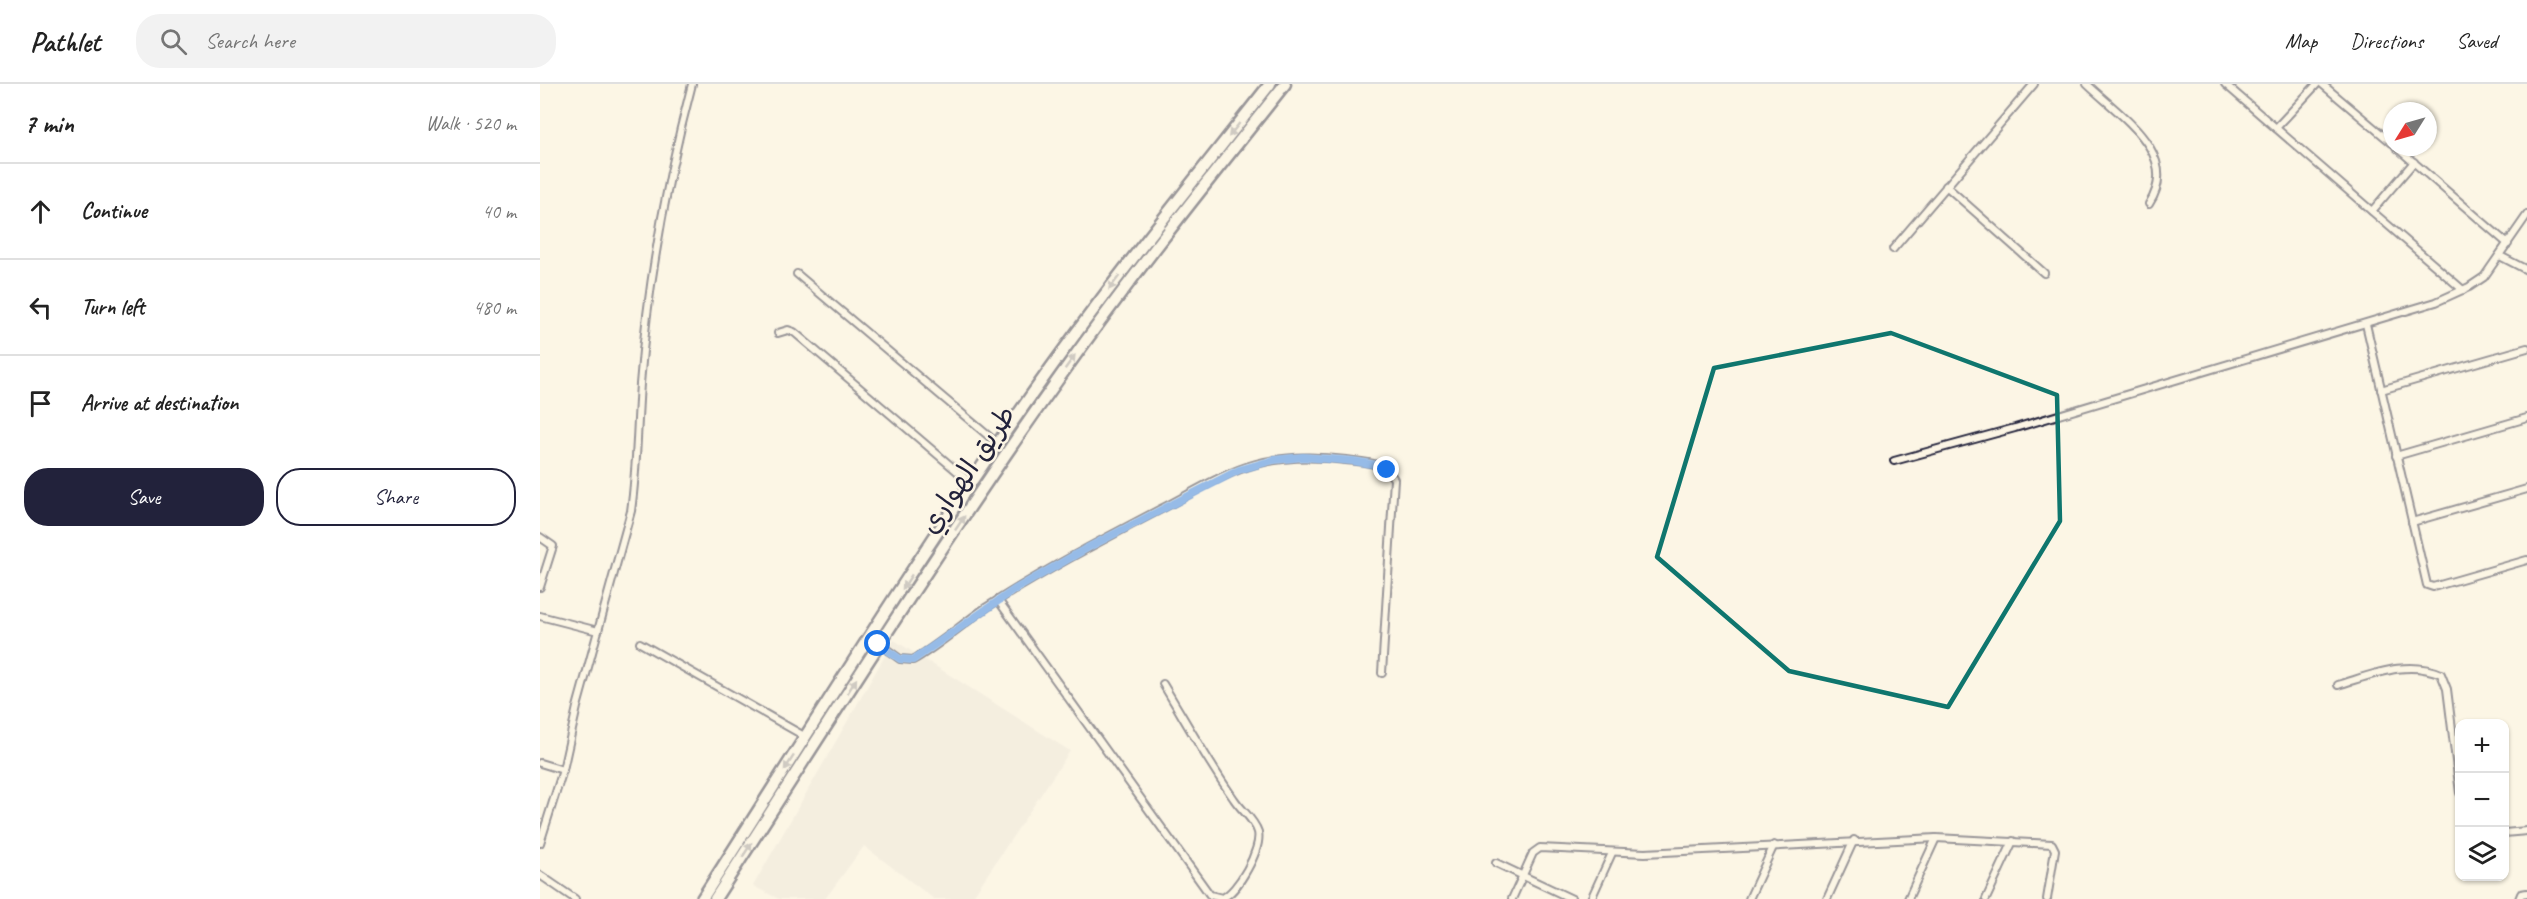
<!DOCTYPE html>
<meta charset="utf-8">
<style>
body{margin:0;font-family:Caveat,"Playpen Sans Arabic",sans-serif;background:#f2f2f2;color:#222}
.controls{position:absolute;right:18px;bottom:18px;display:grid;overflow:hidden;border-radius:12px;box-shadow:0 2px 4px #0004}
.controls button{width:54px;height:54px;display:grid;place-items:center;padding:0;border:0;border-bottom:2px solid #e0e0e0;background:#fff;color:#222;font:30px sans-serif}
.compass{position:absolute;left:1843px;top:18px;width:54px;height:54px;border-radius:50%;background:#fff;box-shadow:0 2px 4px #0004;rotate:233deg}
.stop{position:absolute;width:18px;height:18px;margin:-14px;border:4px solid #1a73e8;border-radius:50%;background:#fff}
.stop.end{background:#1a73e8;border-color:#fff;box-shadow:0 2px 6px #0008}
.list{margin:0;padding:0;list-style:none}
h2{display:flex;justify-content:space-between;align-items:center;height:78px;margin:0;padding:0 24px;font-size:26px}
h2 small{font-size:20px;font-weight:400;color:#767676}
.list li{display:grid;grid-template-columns:39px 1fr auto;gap:18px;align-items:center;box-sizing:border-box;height:96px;padding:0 24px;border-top:2px solid #e0e0e0}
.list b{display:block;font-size:22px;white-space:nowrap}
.list em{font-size:20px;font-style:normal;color:#767676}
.actions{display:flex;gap:12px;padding:18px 24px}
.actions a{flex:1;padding:14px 0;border:2px solid #22223b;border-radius:24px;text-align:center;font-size:21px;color:#22223b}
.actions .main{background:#22223b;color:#fff}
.icon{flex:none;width:33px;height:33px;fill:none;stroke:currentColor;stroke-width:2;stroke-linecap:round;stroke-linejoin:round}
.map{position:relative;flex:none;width:1987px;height:815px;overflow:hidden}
header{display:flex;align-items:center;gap:36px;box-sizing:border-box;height:84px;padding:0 30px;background:#fff;border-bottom:2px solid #e0e0e0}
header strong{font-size:28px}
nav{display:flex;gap:33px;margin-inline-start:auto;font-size:21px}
.search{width:420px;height:54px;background:#f2f2f2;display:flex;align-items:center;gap:15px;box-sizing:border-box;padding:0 21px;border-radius:24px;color:#767676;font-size:22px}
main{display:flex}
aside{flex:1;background:#fff}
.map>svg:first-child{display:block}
.built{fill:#ece5d8}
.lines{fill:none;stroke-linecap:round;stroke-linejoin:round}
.minor-casing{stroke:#22223b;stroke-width:10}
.trunk-casing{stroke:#22223b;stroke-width:15}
.minor{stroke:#fcf5e5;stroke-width:6}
.trunk{stroke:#fcf5e5;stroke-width:10}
.oneway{fill:#9a9698}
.route{stroke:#1a73e8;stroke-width:8}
.marked{fill:none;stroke:#0f766e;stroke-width:4.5;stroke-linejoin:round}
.labels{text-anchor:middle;stroke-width:5;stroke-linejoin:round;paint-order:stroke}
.street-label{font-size:28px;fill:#22223b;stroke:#fcf5e5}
</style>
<header>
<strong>Pathlet</strong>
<div class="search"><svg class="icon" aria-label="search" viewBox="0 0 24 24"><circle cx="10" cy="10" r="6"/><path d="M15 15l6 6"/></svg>Search here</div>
<nav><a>Map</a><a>Directions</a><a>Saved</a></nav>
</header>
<main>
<aside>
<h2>7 min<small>Walk · 520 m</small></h2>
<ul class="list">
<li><svg class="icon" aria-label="ahead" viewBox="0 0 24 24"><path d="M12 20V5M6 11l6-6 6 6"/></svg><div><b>Continue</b></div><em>40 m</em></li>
<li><svg class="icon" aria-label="left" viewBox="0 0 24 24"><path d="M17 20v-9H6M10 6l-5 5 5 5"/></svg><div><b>Turn left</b></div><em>480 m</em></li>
<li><svg class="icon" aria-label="arrive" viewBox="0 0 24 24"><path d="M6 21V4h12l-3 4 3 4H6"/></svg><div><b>Arrive at destination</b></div></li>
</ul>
<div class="actions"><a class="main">Save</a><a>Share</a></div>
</aside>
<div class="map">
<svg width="1987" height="815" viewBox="0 0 1987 815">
<rect width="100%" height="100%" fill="#fcf5e5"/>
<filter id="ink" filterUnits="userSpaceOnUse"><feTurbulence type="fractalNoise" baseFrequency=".0167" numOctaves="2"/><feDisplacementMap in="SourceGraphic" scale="12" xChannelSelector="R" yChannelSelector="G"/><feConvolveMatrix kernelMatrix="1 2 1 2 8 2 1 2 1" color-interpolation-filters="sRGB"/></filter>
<g filter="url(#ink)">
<path class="built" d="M354,556L530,667L431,815H394L324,762L285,815H239L213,802Z"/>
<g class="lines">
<g class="minor-casing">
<g id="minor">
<path d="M1547,0C1579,31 1642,70 1609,120"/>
<path d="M1685,0L1923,206"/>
<path d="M1782,0L1852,59"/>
<path d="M1736,44L1777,0"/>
<path d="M1856,63L1968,160"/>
<path d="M1406,102L1504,189"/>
<path d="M1832,127L1874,78"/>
<path d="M1353,165L1494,0"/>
<path d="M1960,172L1987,186"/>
<path d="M257,190L458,360"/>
<path d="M1826,240L1887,501L1893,503L1987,476"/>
<path d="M238,249L248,246L254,248L431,399"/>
<path d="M1841,306L1987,264"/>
<path d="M1856,372L1987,334"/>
<path d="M1354,377L1475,344L1896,218L1929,203L1944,193L1987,131"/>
<path d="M1872,438L1987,405"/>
<path d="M0,453L13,462L0,503"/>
<path d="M458,516L670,811L682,814C697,809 722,765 718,748C714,735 701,726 694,715C668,678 646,638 623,600"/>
<path d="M0,532L58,547"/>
<path d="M100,559L266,653"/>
<path d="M338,559L360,575L373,576C399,561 422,540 447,523C503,487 562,456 621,425C652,409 683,389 716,380C746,372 775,372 806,376C824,378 845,378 854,395L842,589"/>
<path d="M1798,601C1832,591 1867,575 1901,590L1907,605L1920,709"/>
<path d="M0,679L23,686"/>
<path d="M1964,749L1987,747"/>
<path d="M0,759L23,686L37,623L91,427C97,385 97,342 100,300C108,199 126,98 152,0"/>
<path d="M956,779L1032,815"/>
<path d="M0,791L35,815"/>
<path d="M972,815L993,769L1000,764L1105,769L1396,754L1512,760L1515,766L1507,815"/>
<path d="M1051,815L1072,769"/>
<path d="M1209,815L1234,761"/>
<path d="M1287,815L1314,756"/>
<path d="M1368,815L1396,754"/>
<path d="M1446,815L1473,757"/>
<path d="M1979,815L1981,810L1987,809"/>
</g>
</g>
<g class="trunk-casing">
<g id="trunk">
<path d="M162,815C276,637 387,456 510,285C580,187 656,94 730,0"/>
<path d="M175,815C287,641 397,466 517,297C589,195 667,98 745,0"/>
</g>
</g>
<use href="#minor" class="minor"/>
<use href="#trunk" class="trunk"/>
</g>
<defs><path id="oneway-solid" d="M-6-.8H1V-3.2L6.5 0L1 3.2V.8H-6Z" transform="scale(1.5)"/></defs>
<g class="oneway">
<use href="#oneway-solid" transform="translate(694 46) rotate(128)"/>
<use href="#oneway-solid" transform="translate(574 199) rotate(127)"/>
<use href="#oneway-solid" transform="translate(530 278) rotate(-54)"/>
<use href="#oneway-solid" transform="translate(420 439) rotate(-56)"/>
<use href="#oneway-solid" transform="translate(367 498) rotate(123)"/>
<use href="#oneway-solid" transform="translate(312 602) rotate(-58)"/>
<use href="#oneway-solid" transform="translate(249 679) rotate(123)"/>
<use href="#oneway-solid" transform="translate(207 766) rotate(-57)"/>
</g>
</g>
<g class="lines" filter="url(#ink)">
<path class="route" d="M338,560L360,575L373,576L474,506L549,463L699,386L734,376L763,373L813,377L837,381L847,386"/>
</g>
<path d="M0 0H1987V815H0ZM1351,249L1517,311L1520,437L1408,623L1249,587L1117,473L1174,284Z" fill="#fcf5e5" fill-opacity=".55" fill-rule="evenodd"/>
<path class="marked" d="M1351,249L1517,311L1520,437L1408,623L1249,587L1117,473L1174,284Z"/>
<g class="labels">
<g class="street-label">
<text transform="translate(427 385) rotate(-56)" y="10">طريق الهواري</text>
</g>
</g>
</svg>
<div class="controls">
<button>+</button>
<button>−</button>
<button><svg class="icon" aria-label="layers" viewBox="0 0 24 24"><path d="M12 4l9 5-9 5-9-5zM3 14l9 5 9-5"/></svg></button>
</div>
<svg class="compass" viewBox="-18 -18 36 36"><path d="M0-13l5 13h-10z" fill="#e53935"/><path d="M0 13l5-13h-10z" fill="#767676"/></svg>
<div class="stop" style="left:338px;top:560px"></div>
<div class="stop end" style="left:847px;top:386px"></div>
</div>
</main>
